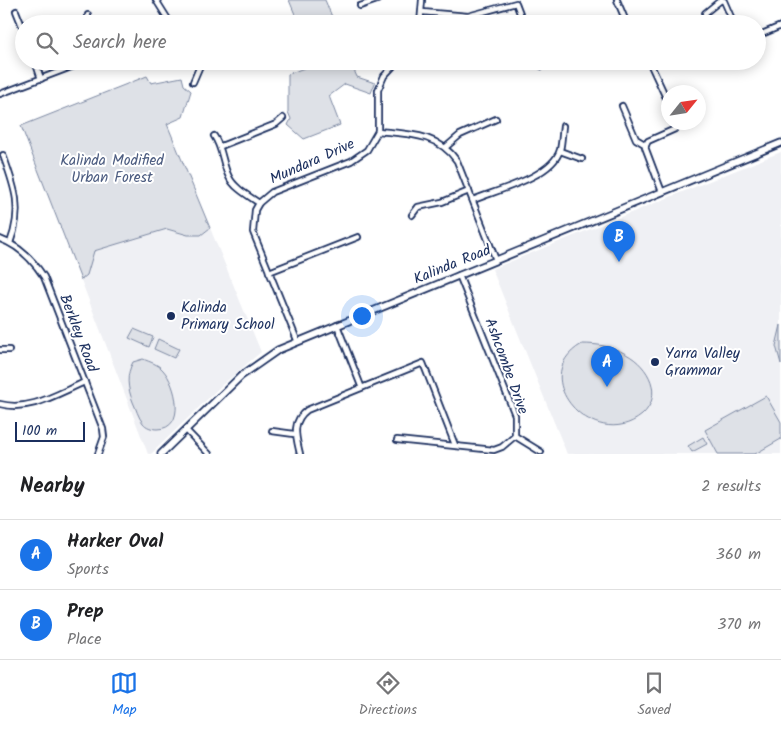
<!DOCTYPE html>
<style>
body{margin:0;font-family:Kalam,sans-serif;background:#f6f6f6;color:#202124}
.compass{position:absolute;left:661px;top:85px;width:45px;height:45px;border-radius:50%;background:#fff;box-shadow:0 2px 12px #0003;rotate:60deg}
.scale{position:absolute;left:15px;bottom:12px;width:70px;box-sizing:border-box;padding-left:5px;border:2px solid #1b2f5e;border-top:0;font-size:14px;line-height:18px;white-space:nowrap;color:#1b2f5e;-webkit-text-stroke:4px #fff;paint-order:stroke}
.you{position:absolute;left:361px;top:315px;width:18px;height:18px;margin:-12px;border:4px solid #fff;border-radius:50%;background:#1a73e8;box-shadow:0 0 0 8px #1a73e833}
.badge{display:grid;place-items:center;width:32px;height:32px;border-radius:50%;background:#1a73e8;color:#fff;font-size:16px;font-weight:700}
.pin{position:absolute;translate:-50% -41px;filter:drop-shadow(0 1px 2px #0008)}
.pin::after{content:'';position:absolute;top:26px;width:18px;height:15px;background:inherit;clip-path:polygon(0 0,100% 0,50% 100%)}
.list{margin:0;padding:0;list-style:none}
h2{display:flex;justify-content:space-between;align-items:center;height:65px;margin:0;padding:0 20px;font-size:21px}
h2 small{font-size:16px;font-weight:400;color:#757577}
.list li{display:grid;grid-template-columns:32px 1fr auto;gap:15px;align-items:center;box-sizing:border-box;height:70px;padding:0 20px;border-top:1px solid #e0e0e0}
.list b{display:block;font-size:19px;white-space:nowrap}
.list p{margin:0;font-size:16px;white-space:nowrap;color:#757577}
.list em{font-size:16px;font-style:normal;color:#757577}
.icon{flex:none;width:28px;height:28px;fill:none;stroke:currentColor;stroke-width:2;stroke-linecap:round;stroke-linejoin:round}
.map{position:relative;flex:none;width:781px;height:454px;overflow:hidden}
.search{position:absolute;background:#fff;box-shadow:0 2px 12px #0003;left:15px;right:15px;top:15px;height:55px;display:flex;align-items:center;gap:12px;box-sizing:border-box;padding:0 18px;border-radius:28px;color:#757577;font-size:19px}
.sheet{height:205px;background:#fff}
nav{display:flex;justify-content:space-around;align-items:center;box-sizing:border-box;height:70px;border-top:1px solid #e0e0e0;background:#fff;font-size:14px;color:#757577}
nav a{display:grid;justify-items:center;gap:2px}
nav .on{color:#1a73e8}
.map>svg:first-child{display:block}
.built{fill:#eff0f4}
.green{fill:#dee1e7;stroke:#7c88a2}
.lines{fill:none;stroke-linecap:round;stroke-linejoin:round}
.minor-casing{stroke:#1b2f5e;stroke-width:8}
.tertiary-casing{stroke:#1b2f5e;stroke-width:9}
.minor{stroke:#fff;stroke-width:4.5}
.tertiary{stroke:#fff;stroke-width:5.5}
.poi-dot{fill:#1b2f5e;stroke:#fff;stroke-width:2}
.labels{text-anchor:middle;stroke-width:4;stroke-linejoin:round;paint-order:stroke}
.park-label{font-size:15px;fill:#4c5c80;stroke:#fff}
.street-label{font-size:15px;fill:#1b2f5e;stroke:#fff}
.poi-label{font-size:15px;fill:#1b2f5e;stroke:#fff;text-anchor:start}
</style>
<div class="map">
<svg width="781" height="454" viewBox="0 0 781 454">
<rect width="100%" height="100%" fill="#fff"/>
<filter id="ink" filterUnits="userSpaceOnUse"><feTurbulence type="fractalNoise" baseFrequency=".02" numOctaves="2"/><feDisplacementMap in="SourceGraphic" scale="10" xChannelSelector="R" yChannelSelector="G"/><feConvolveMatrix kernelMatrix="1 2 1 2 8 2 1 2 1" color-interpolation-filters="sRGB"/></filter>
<g filter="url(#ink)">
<g class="built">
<path d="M781,152V454H567L492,269Z"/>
<path d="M210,228L261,352L222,385L151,454H148L81,280L84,279L94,251L167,229L188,235L202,234Z"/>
</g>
<g class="green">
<path d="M289,0H325L335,24H299Z"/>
<path d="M314,61H350L357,77L375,83L371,93L345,84L329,96L340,125L304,139L288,125L291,119L288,112V74L315,64Z"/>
<path d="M147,76L151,83L182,77L184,85L191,91L183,117L167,124L210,228L201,235H188L167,229L94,251L87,275L81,280L21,126Z"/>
<path d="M781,325V364L776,346Z"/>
<path d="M134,329L153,337L149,347L129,338Z"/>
<path d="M158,339L179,349L174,358L154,349Z"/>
<path d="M582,344C597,344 612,346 626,354C649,366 664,395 642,415C595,454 524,377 582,344Z"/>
<path d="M143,359C150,362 158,364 163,370C176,384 187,429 157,429C152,429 146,427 143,423C138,417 136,408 133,402C127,387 126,375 133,362Z"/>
<path d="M766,396L781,422V439L755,454H718L705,430Z"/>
<path d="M703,437L707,444L692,452L688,446Z"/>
</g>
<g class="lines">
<g class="minor-casing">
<g id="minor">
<path d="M156,0L171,24"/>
<path d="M617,0L627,24"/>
<path d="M360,6L377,0"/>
<path d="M16,11L24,31"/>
<path d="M422,12L468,16L516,3L524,24"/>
<path d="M88,15V24"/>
<path d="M468,16L469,24"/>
<path d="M420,24L422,0"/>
<path d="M707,24L705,13L721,0L724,1L734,24"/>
<path d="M757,36L781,26"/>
<path d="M35,61L41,79"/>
<path d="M540,61L542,66L555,61"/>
<path d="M649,61L668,102"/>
<path d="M193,82L202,61"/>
<path d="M0,94L87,61"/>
<path d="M622,106L636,139L646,145"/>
<path d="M378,131C408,134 438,133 457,161L496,260"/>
<path d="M214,136C223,149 222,163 229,177C234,188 249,196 259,203"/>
<path d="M221,146L276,124L283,118"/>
<path d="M446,147L460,135L496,119"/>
<path d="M560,151L582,159"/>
<path d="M3,155C15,188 23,209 10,243"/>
<path d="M662,192L645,147L648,141L675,129L676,122"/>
<path d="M473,200C497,190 552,177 560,150C562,142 562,133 563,126"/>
<path d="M412,215L418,207L442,202L469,191"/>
<path d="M0,239C20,246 33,260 44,277L103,429L104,437L98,454"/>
<path d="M269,272L358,237"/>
<path d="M337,325L361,386"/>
<path d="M297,340L253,232L255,210L259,203L272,192L351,161L367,150L378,131V90L384,76L398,61"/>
<path d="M0,350H9"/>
<path d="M0,404C30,412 58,393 85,382"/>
<path d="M186,430L209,454"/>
<path d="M272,431L294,434"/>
<path d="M515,436L541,452"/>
<path d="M397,440L494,450L502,447L515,436V415L459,275"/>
<path d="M300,454C296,437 291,422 307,410L423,363L455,445"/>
</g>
</g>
<g class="tertiary-casing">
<path id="tertiary" d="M161,454L241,376L278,350L781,143"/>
</g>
<use href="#minor" class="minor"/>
<use href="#tertiary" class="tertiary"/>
</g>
</g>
<g class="poi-dot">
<circle cx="171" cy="316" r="5"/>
<circle cx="655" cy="362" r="5"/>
</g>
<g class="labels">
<g class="park-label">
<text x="112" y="165">Kalinda Modified<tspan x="112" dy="17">Urban Forest</tspan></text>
</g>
<g class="street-label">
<text transform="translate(312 161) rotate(-24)" y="5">Mundara Drive</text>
<text transform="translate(452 264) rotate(-22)" y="5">Kalinda Road</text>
<text transform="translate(79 333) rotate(69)" y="5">Berkley Road</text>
<text transform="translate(507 366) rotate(70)" y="5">Ashcombe Drive</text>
</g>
<g class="poi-label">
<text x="181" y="312">Kalinda<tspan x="181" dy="17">Primary School</tspan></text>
<text x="665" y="358">Yarra Valley<tspan x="665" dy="17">Grammar</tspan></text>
</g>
</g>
</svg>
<svg class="compass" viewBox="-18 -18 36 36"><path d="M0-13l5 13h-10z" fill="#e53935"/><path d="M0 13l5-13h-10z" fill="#757577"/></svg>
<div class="scale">100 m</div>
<div class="you"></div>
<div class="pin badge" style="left:607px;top:387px">A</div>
<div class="pin badge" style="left:619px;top:262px">B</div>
<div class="search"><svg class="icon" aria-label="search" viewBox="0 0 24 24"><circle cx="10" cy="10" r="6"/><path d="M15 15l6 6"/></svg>Search here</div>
</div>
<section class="sheet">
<h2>Nearby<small>2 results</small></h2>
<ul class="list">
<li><span class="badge">A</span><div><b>Harker Oval</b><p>Sports</p></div><em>360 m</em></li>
<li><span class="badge">B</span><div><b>Prep</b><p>Place</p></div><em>370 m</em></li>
</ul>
</section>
<nav>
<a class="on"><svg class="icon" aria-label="map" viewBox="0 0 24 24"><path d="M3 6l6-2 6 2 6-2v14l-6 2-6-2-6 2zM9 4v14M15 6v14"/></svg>Map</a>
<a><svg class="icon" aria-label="directions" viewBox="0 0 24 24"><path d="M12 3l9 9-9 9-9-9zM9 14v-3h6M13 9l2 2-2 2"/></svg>Directions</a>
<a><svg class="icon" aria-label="saved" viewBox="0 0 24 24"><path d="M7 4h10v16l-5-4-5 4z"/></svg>Saved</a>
</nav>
